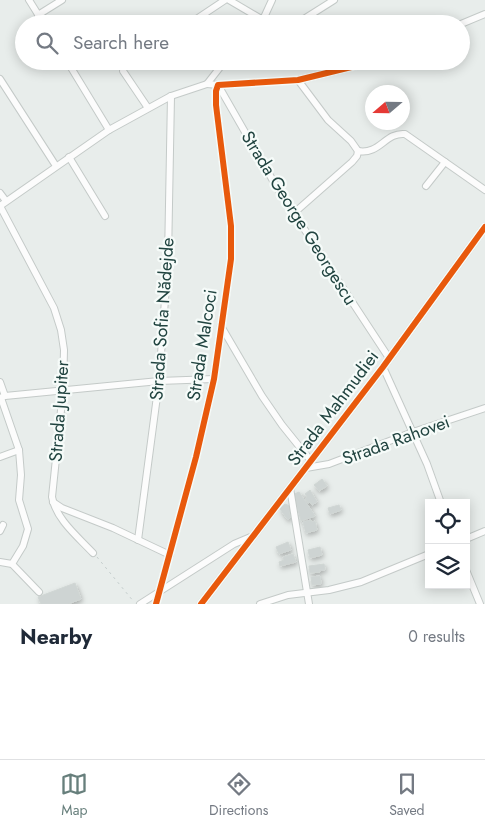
<!DOCTYPE html>
<meta charset="utf-8">
<style>
body{margin:0;font-family:Jost,sans-serif;background:#f6f6f7;color:#1f2937}
.controls{position:absolute;right:15px;bottom:15px;display:grid;overflow:hidden;border-radius:0px;box-shadow:0 2px 12px #0003}
.controls button{width:45px;height:45px;display:grid;place-items:center;padding:0;border:0;border-bottom:1px solid #e0e1e3;background:#fff;color:#1f2937;font:25px sans-serif}
.compass{position:absolute;left:365px;top:85px;width:45px;height:45px;border-radius:50%;background:#fff;box-shadow:0 2px 12px #0003;rotate:250deg}
.list{margin:0;padding:0;list-style:none}
h2{display:flex;justify-content:space-between;align-items:center;height:65px;margin:0;padding:0 20px;font-size:21px}
h2 small{font-size:16px;font-weight:400;color:#747a83}
.icon{flex:none;width:28px;height:28px;fill:none;stroke:currentColor;stroke-width:2;stroke-linecap:round;stroke-linejoin:round}
.map{position:relative;flex:none;width:485px;height:604px;overflow:hidden}
.search{position:absolute;background:#fff;box-shadow:0 2px 12px #0003;left:15px;right:15px;top:15px;height:55px;display:flex;align-items:center;gap:12px;box-sizing:border-box;padding:0 18px;border-radius:28px;color:#747a83;font-size:19px}
.sheet{height:155px;background:#fff}
nav{display:flex;justify-content:space-around;align-items:center;box-sizing:border-box;height:70px;border-top:1px solid #e0e1e3;background:#fff;font-size:14px;color:#747a83}
nav a{display:grid;justify-items:center;gap:2px}
nav .on{color:#677f7c}
.map>svg:first-child{display:block}
.building{fill:#ced4d3;stroke:#d0d6d4;filter:url(#shadow)}
.lines{fill:none;stroke-linecap:round;stroke-linejoin:round}
.minor-casing{stroke:#c4cac8;stroke-width:8}
.major-casing{stroke:#c2ccca;stroke-width:9}
.path{stroke:#c6cfce;stroke-width:1;stroke-dasharray:2.5 4;stroke-linecap:butt}
.minor{stroke:#fcfcfc;stroke-width:6}
.major{stroke:#ced8d7;stroke-width:8}
.cycleway-casing{stroke:#f6fbf9;stroke-width:9}
.cycleway{stroke:#e8590c;stroke-width:6}
.labels{text-anchor:middle;stroke-width:4.5;stroke-linejoin:round;paint-order:stroke}
.street-label{font-size:18px;fill:#214440;stroke:#f6fbf9}
</style>
<div class="map">
<svg width="485" height="604" viewBox="0 0 485 604">
<defs>
<filter id="shadow"><feDropShadow dx="1.5" dy="2.5" stdDeviation="2.5" flood-color="#0004"/></filter>
</defs>
<rect width="100%" height="100%" fill="#e8edeb"/>
<g class="building">
<path d="M322,479L327,486L319,491L314,485Z"/>
<path d="M310,490L317,502L312,505L310,502L308,503L305,499L307,497L305,494Z"/>
<path d="M299,492L315,516L301,521L294,494Z"/>
<path d="M285,504L290,506L291,511L289,513L291,517L288,520L280,509Z"/>
<path d="M339,505L341,510L330,514L328,508Z"/>
<path d="M311,520L312,522L315,521L317,530L306,533L303,522Z"/>
<path d="M288,542L291,550L279,554L276,547Z"/>
<path d="M320,547L322,555L310,558L308,550Z"/>
<path d="M293,554L296,562L280,566L279,562L284,560L283,557Z"/>
<path d="M324,564L325,570H319L320,572L310,573L309,566Z"/>
<path d="M320,576L321,584L312,585L311,577Z"/>
<path d="M75,583L81,599L68,604H41L38,597Z"/>
</g>
<g class="lines">
<g class="minor-casing">
<g id="minor">
<path d="M29,0L44,24"/>
<path d="M229,0L263,20"/>
<path d="M38,15L62,0"/>
<path d="M189,24L225,0"/>
<path d="M261,24L272,0"/>
<path d="M296,24L334,0"/>
<path d="M461,24L485,14"/>
<path d="M67,61L109,130"/>
<path d="M130,61L124,66L123,71L148,108"/>
<path d="M0,79L56,166"/>
<path d="M298,80L328,120L351,141L358,151"/>
<path d="M207,84L218,85L276,186L389,358"/>
<path d="M358,151C380,155 385,132 405,134L485,190"/>
<path d="M69,157L105,216"/>
<path d="M426,186L445,162"/>
<path d="M0,193L6,201"/>
<path d="M0,206L54,308L61,330L64,350L63,391L52,497C56,519 77,536 93,553"/>
<path d="M0,206L109,130L171,96L207,84L221,66L227,61"/>
<path d="M294,213L352,162L357,156L358,151"/>
<path d="M221,326L262,396L282,425L311,461"/>
<path d="M383,367L427,464L441,503"/>
<path d="M0,382L5,396"/>
<path d="M0,398L5,396L159,381L214,379"/>
<path d="M1,398L19,450L21,475L19,500L28,529L23,546L12,564"/>
<path d="M0,457L19,450"/>
<path d="M306,468L329,464L413,432L485,408"/>
<path d="M290,488L309,604"/>
<path d="M53,502L62,508L113,528L170,555"/>
<path d="M0,531L3,525"/>
<path d="M466,539L485,531"/>
<path d="M138,540L159,381L168,259L171,96"/>
<path d="M0,562L12,564L39,592"/>
<path d="M466,570L480,604"/>
<path d="M140,604L234,544L253,536"/>
<path d="M156,604L196,457L214,379L231,259V226L216,105V91L218,85L298,80L376,61"/>
<path d="M260,604L288,595L329,590L361,582L429,554"/>
</g>
</g>
<g class="major-casing">
<path id="major" d="M201,604L383,367L485,227"/>
</g>
<path class="path" d="M97,557L134,602"/>
<use href="#minor" class="minor"/>
<use href="#major" class="major"/>
<g class="cycleway-casing">
<g id="cycleway">
<path d="M156,604L196,457L214,379L231,259V226L216,105V91L218,85L298,80L376,61"/>
<path d="M201,604L383,367L485,227"/>
</g>
</g>
<use href="#cycleway" class="cycleway"/>
</g>
<g class="labels">
<g class="street-label">
<text transform="translate(299 218) rotate(58)" y="6">Strada George Georgescu</text>
<text transform="translate(162 319) rotate(-86)" y="6">Strada Sofia Nădejde</text>
<text transform="translate(202 345) rotate(-81)" y="6">Strada Malcoci</text>
<text transform="translate(333 408) rotate(-53)" y="6">Strada Mahmudiei</text>
<text transform="translate(59 411) rotate(-86)" y="6">Strada Jupiter</text>
<text transform="translate(396 440) rotate(-20)" y="6">Strada Rahovei</text>
</g>
</g>
</svg>
<div class="controls">
<button><svg class="icon" aria-label="locate" viewBox="0 0 24 24"><circle cx="12" cy="12" r="6"/><path d="M12 2v4M12 18v4M2 12h4M18 12h4"/></svg></button>
<button><svg class="icon" aria-label="layers" viewBox="0 0 24 24"><path d="M12 4l9 5-9 5-9-5zM3 14l9 5 9-5"/></svg></button>
</div>
<svg class="compass" viewBox="-18 -18 36 36"><path d="M0-13l5 13h-10z" fill="#e53935"/><path d="M0 13l5-13h-10z" fill="#747a83"/></svg>
<div class="search"><svg class="icon" aria-label="search" viewBox="0 0 24 24"><circle cx="10" cy="10" r="6"/><path d="M15 15l6 6"/></svg>Search here</div>
</div>
<section class="sheet">
<h2>Nearby<small>0 results</small></h2>
<ul class="list">
</ul>
</section>
<nav>
<a class="on"><svg class="icon" aria-label="map" viewBox="0 0 24 24"><path d="M3 6l6-2 6 2 6-2v14l-6 2-6-2-6 2zM9 4v14M15 6v14"/></svg>Map</a>
<a><svg class="icon" aria-label="directions" viewBox="0 0 24 24"><path d="M12 3l9 9-9 9-9-9zM9 14v-3h6M13 9l2 2-2 2"/></svg>Directions</a>
<a><svg class="icon" aria-label="saved" viewBox="0 0 24 24"><path d="M7 4h10v16l-5-4-5 4z"/></svg>Saved</a>
</nav>
